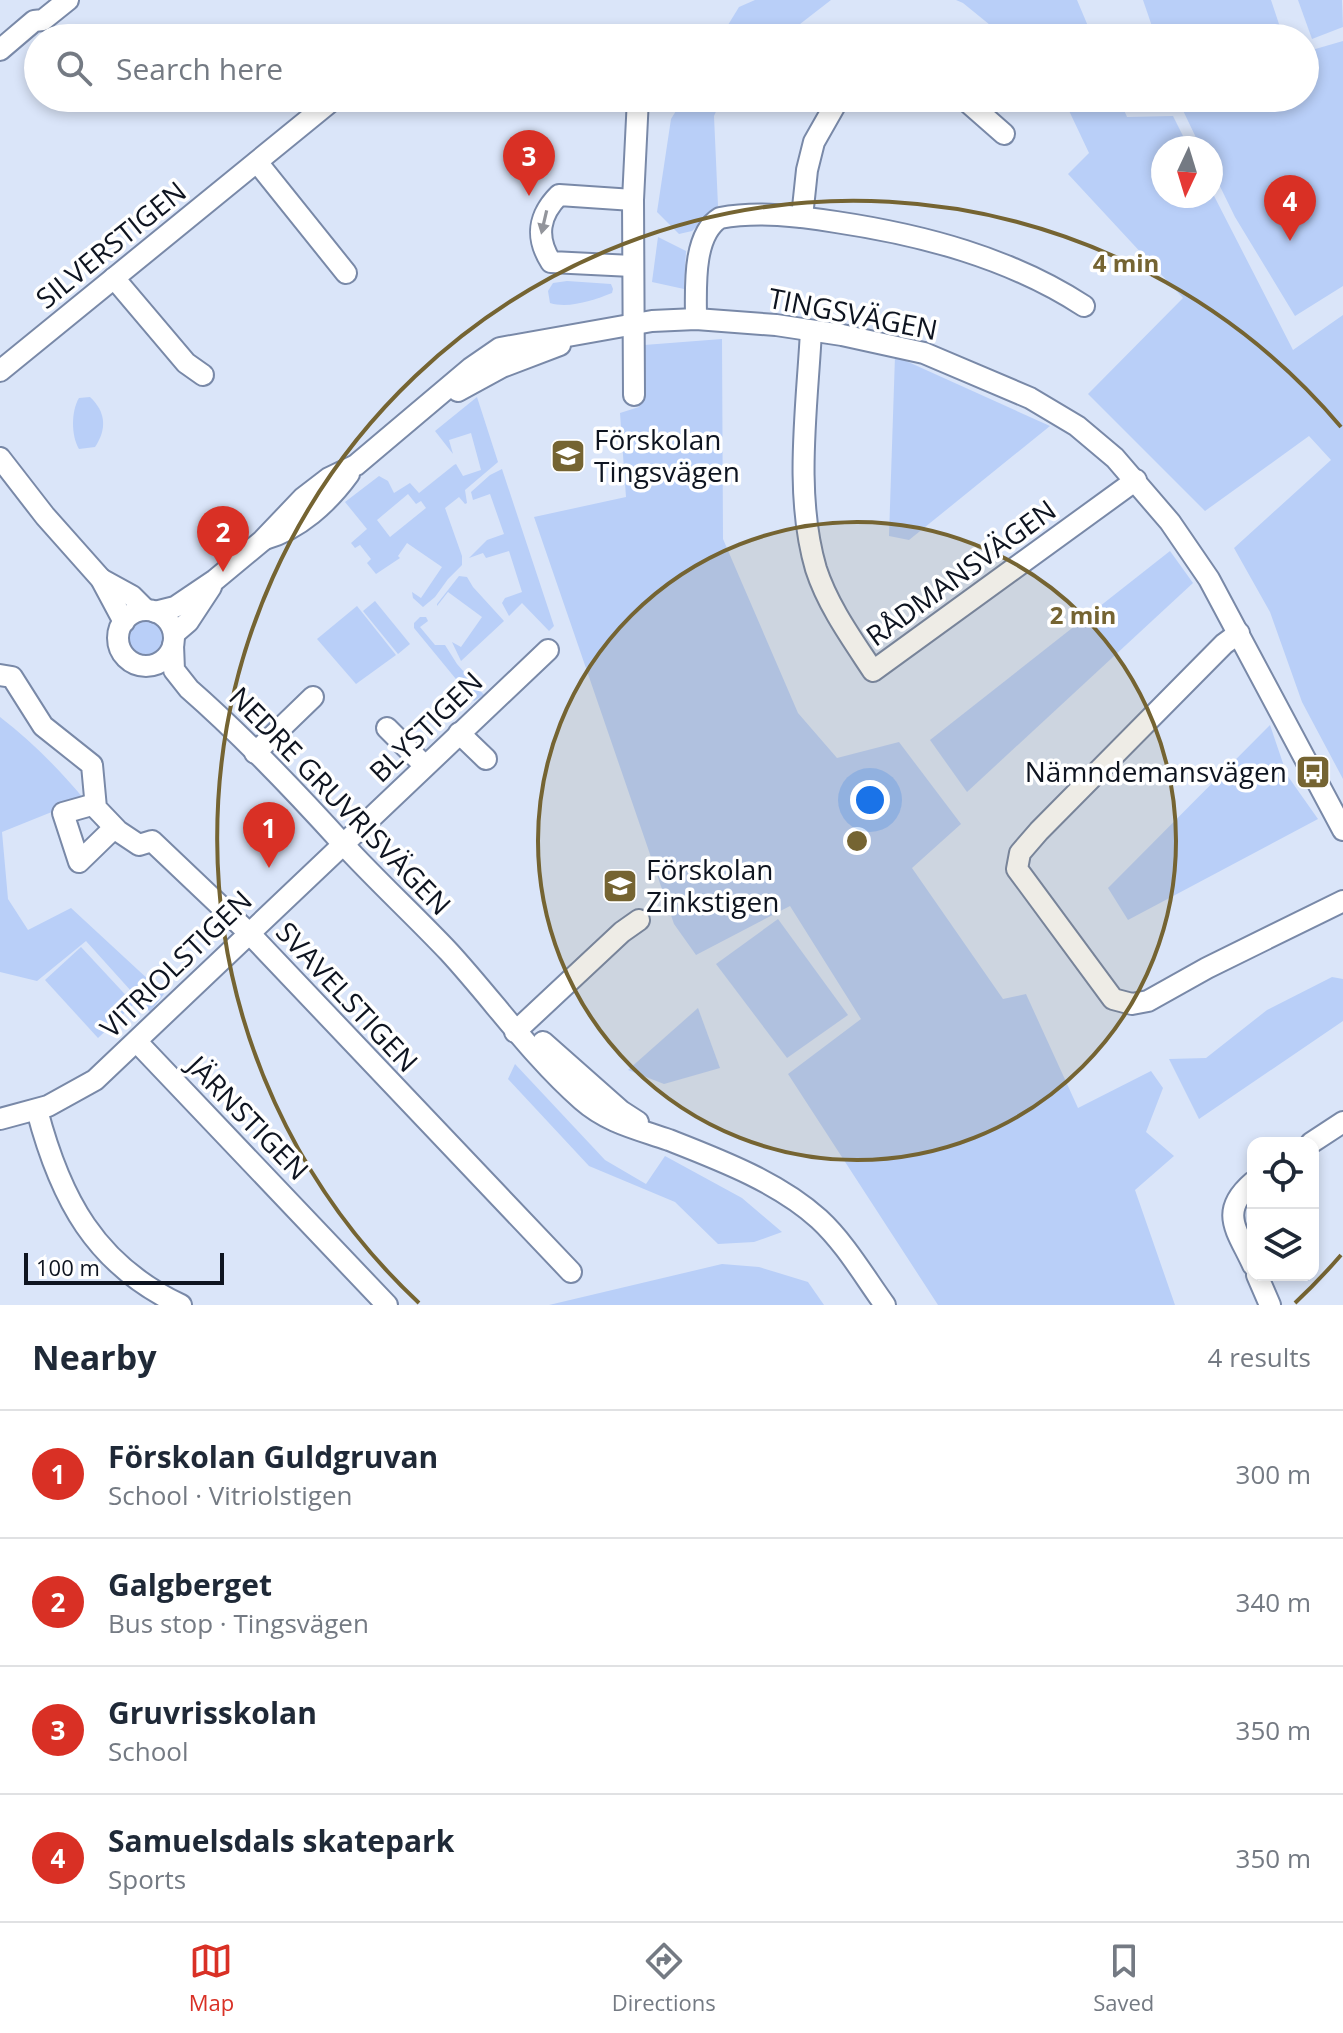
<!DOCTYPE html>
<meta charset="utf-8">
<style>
body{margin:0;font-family:"Open Sans",sans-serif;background:#f2f2f3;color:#1f2937}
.controls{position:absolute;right:24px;bottom:24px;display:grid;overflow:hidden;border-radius:16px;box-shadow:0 4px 12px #0003}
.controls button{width:72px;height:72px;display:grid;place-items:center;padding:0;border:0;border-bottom:2px solid #e0e1e3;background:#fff;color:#1f2937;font:40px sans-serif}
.compass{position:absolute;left:1151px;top:136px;width:72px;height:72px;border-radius:50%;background:#fff;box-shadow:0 4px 12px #0003;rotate:184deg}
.scale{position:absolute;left:24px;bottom:20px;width:200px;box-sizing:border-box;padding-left:8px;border:4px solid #0e1420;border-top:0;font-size:22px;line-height:28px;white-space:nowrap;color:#0e1420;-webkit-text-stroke:6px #fff;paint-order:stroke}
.you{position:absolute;left:870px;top:800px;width:28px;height:28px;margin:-20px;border:6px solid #fff;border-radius:50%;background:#1a73e8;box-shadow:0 0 0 12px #1a73e833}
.badge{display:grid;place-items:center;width:52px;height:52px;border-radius:50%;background:#d93025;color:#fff;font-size:26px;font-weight:700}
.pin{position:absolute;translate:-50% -66px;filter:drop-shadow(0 2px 4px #0008)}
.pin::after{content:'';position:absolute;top:42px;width:28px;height:24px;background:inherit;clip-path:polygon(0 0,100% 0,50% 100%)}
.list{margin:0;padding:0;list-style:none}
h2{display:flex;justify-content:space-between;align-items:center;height:104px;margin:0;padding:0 32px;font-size:34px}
h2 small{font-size:26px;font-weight:400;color:#747a83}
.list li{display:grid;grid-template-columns:52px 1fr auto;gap:24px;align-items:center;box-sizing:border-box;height:128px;padding:0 32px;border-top:2px solid #e0e1e3}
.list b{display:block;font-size:30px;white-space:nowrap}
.list p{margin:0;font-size:26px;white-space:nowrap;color:#747a83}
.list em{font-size:26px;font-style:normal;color:#747a83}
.icon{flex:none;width:44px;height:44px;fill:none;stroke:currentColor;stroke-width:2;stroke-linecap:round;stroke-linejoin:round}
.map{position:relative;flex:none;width:1343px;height:1305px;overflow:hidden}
.search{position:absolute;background:#fff;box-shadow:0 4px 12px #0003;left:24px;right:24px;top:24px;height:88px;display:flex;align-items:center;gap:20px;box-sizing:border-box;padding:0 28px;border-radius:44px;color:#747a83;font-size:30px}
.sheet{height:616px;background:#fff}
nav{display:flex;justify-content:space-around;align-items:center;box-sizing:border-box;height:112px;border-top:2px solid #e0e1e3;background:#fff;font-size:22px;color:#747a83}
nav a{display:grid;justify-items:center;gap:4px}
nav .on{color:#d93025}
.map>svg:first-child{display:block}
.green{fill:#b9cff8;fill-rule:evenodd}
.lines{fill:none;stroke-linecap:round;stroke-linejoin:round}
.minor-casing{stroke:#7989a8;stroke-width:24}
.minor{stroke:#fff;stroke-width:20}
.oneway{fill:#93959b}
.ring{fill:none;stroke:#756432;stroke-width:4}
.labels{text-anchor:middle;stroke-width:7;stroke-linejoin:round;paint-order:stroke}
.street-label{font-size:28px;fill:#0e1420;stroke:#fff}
.poi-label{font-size:28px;fill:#0e1420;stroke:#fff;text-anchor:start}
.centre{fill:#756432;stroke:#fff;stroke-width:4}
.ring-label{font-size:24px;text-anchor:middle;font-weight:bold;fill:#756432;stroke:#fff;stroke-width:7;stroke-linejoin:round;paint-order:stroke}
</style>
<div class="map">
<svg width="1343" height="1305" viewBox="0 0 1343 1305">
<rect width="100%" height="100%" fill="#dae5f9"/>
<g class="green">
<path d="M755,0H831L782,38H720L739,7Z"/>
<path d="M956,0H1077L1093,38H1006L963,3Z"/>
<path d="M1143,0H1271L1282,33L1268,38H1156Z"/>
<path d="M1298,0H1342L1343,27L1312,39Z"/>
<path d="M1343,41V286L1295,316L1235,217L1211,168V148H1201L1177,98H1305V52Z"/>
<path d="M684,98H722L714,116L718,206L692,231L679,234L657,212L671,119Z"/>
<path d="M1063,98H1119L1127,117L1173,116L1189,148H1163V196H1211V190L1293,350L1343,315V779L1302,702L1270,612L1234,548L1331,460L1309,436L1205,511L1088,394L1183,298L1068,174L1089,153Z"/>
<path d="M658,237L686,251L684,289L652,282Z"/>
<path d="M567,281L611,284L613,289L612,293C594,300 569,309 550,303L548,291L553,283Z"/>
<path d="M722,339L723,539L798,713L837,758L899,742L961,824L912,868L1003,999L1026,994L1078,1108L1151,1071L1163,1088L1146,1132L1174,1156L1135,1190L1175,1305H938L788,1074L861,1019L790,906L696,955L674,924L534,517L626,497L620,413L639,407L644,345Z"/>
<path d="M895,356L1050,426L909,540L889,536Z"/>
<path d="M90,397C106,412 107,429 95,447L79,449C71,436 71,411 79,398Z"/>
<path d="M477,397L498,462L465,490L467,503L465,504L459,497L445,508L462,556V565L448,579L435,597L423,607L413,598L412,592L421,598L442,567L407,543L398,556L400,558L376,574L367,563L371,559L360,545L355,548L351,543L367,529L345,502L379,476L388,481L394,493L410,483L419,493L454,465L456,464L463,476L481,470L471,433L449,440L453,454L435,431ZM408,494L416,504L421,501L426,508L390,537L377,520Z"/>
<path d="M502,469L554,626L549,631L522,603L509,616L502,603L505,598L522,592L509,551L486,558L483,553L469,558L487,540L504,534L490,494L473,500L471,492L490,475Z"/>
<path d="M1170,551L1193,583L967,792L930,740Z"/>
<path d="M459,576L467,577L473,587L504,621L461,661L452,642L461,647L482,617L448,592L437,606V604Z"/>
<path d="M375,601L410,644L398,654L363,611Z"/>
<path d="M357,606L396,655L356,684L317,639Z"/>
<path d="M420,617H426L428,621L420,627L435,645H445L457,664L484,695L474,701L414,628V623Z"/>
<circle cx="147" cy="638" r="20"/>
<path d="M0,717C31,741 59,769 84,799L2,832L8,899L28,930L71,908L164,994L150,1012L86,941L37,981L0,972Z"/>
<path d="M1270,725L1287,775L1318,819L1128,920L1108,888Z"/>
<path d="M778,919L848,1015L787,1058L716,964Z"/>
<path d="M81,947L134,1004L98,1038L45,980Z"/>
<path d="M1332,977L1343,979V1021L1199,1119L1169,1059L1206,1058L1267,1010Z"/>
<path d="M698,1008L720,1068L664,1084L628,1070Z"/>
<path d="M515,1064L605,1160L646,1184L665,1156L742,1198L782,1232L754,1242L718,1244L675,1202L589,1166L508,1079Z"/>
<path d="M722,1264L759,1267L808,1282L824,1305H549Z"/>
</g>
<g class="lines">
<g class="minor-casing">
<g id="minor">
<path d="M0,50L34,21L43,20L68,0"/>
<path d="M963,98L1004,134"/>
<path d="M257,162L346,273"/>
<path d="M802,217L807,170L814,142L839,98"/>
<path d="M632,266L551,262C535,237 539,215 559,195L633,200"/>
<path d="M114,278L186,363L203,375"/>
<path d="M696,319C696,290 692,235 720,218C758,211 798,216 836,222C923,235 1010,258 1084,306"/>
<path d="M811,331C807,408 794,494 816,569C828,606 852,639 873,671L1136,480"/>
<path d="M0,371L335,98"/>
<path d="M458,391L502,367L560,345"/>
<path d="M634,395L633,200L638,98"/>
<path d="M0,458L45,516L101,579L124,622"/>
<path d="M265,539C299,529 328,503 349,474"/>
<path d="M101,579L132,596L146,610"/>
<circle cx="146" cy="638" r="28"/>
<path d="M155,612L175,607L215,580L262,541L303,498L329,478L356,465L471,368L500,348L652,321L696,319L776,325L842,335L924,353L1030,398L1077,426L1115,458L1170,522L1209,579L1343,830"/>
<path d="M1239,633L1224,644L1039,831L1020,853L1017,869L1113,999L1132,1004L1148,1001L1207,968L1343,901"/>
<path d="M174,634L188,622L211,587"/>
<path d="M173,645L174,670L189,689C244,737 294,790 343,844C377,881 414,915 449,952C494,1001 532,1056 582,1100C608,1123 638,1129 669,1140C720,1160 778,1182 819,1219C845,1243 864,1276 885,1305"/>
<path d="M0,675L12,677L43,726L92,765L96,808L118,831L139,845L152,841L250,934L571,1272"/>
<path d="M387,728L425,766"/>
<path d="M459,733L486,759"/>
<path d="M255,753L313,697"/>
<path d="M95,804L63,813L79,862L114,828"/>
<path d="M515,1032L622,932L639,920"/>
<path d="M137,1042L387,1305"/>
<path d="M543,1042L621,1111L638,1122"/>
<path d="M37,1110C60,1198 95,1265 181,1305"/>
<path d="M0,1119L48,1106L95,1080L548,650"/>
<path d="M1311,1143L1343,1122"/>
<path d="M1253,1182C1218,1212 1237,1230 1253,1265"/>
<path d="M1257,1275L1270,1305"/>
</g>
</g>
<use href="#minor" class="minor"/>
</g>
<defs><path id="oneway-solid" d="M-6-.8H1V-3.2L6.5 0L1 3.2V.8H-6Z" transform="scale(2)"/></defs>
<use class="oneway" href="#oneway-solid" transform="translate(544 222) rotate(103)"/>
<circle cx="857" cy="841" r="319" fill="#756432" fill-opacity=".12"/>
<g class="ring">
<circle cx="857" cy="841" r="319"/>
<path d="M1341 1255A637 637 0 0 1 1295 1303M419 1303A637 637 0 1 1 1341 427"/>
</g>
<defs>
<g id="school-square" transform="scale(1.8)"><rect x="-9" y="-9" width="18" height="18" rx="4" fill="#756432" stroke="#fff"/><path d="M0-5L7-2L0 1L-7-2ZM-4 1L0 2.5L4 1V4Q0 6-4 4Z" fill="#fff"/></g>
<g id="bus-square" transform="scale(1.8)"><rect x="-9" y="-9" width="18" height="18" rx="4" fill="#756432" stroke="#fff"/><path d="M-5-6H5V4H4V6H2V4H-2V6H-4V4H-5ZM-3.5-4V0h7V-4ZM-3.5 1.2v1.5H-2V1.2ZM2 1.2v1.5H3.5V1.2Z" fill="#fff"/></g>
</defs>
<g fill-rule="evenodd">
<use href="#school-square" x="568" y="456"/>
<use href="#bus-square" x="1313" y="772"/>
<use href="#school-square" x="620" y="886"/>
</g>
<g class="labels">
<g class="street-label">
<text transform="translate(111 245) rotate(-39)" y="10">SILVERSTIGEN</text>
<text transform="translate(853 314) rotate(11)" y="10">TINGSVÄGEN</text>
<text transform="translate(961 573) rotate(-36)" y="10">RÅDMANSVÄGEN</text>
<text transform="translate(426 727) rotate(-44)" y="10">BLYSTIGEN</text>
<text transform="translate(340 801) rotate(46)" y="10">NEDRE GRUVRISVÄGEN</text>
<text transform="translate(176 964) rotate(-44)" y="10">VITRIOLSTIGEN</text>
<text transform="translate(347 997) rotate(47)" y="10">SVAVELSTIGEN</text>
<text transform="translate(248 1118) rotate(46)" y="10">JÄRNSTIGEN</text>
</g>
<g class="poi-label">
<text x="594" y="450">Förskolan<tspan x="594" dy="32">Tingsvägen</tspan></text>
<text x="1287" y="782" text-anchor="end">Nämndemansvägen</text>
<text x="646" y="880">Förskolan<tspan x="646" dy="32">Zinkstigen</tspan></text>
</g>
</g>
<circle cx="857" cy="841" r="12" class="centre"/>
<g class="ring-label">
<text x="1126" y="272">4 min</text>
<text x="1083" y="624">2 min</text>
</g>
</svg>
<div class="controls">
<button><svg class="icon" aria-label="locate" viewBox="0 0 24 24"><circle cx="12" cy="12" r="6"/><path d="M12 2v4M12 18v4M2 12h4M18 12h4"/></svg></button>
<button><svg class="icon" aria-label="layers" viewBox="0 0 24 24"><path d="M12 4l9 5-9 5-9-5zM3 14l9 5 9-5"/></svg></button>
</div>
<svg class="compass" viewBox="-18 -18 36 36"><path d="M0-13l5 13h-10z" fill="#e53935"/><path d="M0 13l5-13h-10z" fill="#747a83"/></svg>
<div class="scale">100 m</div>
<div class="you"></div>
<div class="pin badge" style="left:269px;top:868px">1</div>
<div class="pin badge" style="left:223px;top:572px">2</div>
<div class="pin badge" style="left:529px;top:196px">3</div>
<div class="pin badge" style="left:1290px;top:241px">4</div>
<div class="search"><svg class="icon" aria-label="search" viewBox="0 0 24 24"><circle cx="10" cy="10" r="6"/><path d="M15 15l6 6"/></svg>Search here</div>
</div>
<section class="sheet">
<h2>Nearby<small>4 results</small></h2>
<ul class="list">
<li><span class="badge">1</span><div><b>Förskolan Guldgruvan</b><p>School · Vitriolstigen</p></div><em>300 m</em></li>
<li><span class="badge">2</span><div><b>Galgberget</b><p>Bus stop · Tingsvägen</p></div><em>340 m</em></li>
<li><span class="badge">3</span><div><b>Gruvrisskolan</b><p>School</p></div><em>350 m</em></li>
<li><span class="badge">4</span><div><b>Samuelsdals skatepark</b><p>Sports</p></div><em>350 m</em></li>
</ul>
</section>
<nav>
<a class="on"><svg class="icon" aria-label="map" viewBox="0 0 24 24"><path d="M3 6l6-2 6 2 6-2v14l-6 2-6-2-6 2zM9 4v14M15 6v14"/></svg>Map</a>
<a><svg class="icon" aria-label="directions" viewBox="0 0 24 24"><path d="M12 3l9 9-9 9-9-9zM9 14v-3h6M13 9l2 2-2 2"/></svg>Directions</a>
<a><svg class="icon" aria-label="saved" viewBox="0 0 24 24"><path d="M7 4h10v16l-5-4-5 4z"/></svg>Saved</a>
</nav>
